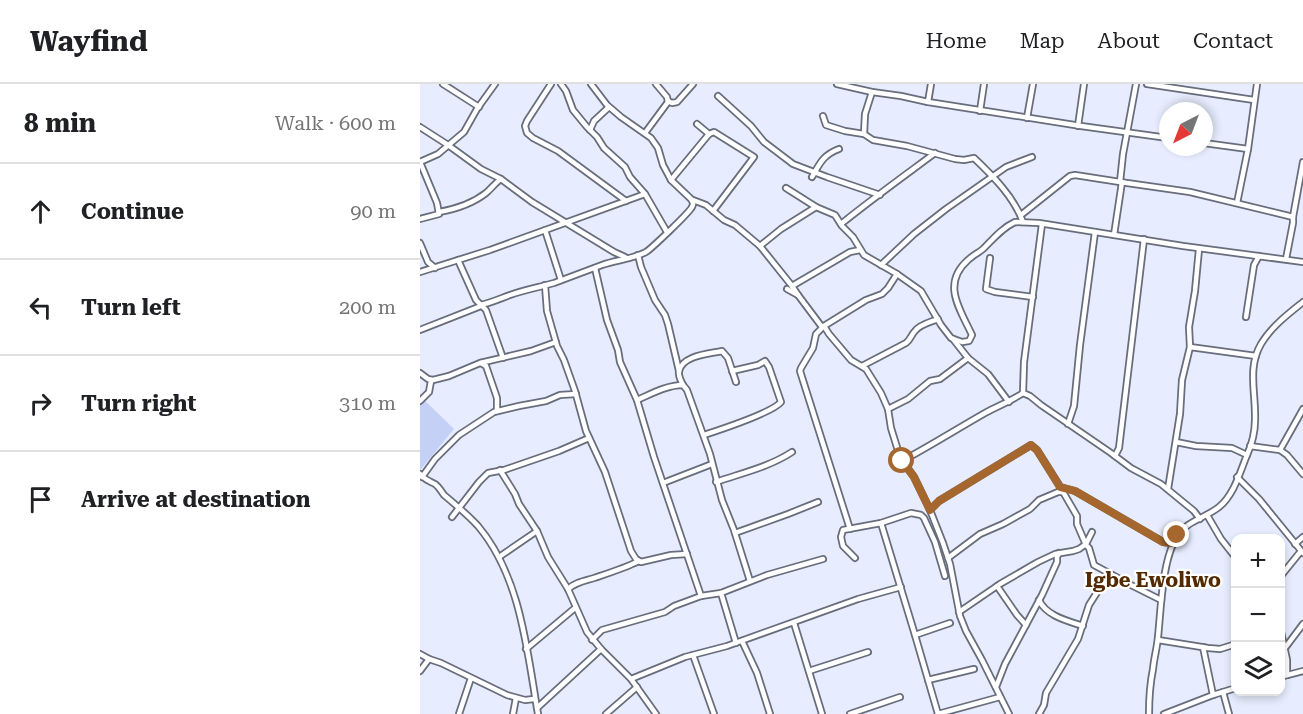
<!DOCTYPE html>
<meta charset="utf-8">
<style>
body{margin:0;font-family:"Roboto Serif",serif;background:#f6f6f6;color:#202124}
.controls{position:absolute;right:18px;bottom:18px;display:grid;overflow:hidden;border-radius:12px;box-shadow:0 3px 9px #0003}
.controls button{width:54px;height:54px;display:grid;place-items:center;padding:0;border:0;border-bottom:2px solid #e0e0e0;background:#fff;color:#202124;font:30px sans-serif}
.compass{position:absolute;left:739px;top:18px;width:54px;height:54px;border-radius:50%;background:#fff;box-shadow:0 3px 9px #0003;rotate:222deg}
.stop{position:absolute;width:18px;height:18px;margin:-14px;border:4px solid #a5672d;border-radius:50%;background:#fff}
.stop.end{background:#a5672d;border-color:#fff;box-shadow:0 2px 6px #0008}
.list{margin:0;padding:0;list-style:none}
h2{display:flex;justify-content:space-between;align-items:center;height:78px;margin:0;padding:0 24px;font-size:26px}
h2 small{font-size:20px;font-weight:400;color:#757577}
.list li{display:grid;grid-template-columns:39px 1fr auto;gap:18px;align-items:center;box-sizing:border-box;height:96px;padding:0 24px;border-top:2px solid #e0e0e0}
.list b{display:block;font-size:22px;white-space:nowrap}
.list em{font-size:20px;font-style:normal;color:#757577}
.icon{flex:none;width:33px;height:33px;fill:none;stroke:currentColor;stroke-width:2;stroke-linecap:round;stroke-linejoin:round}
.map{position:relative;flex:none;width:883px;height:630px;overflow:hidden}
header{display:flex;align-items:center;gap:36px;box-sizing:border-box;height:84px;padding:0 30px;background:#fff;border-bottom:2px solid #e0e0e0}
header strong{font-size:28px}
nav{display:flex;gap:33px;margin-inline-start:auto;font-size:21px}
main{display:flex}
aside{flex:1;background:#fff}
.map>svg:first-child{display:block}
.green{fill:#c4d0f5}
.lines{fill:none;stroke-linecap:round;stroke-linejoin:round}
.minor-casing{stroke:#686d7c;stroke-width:8}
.minor{stroke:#fff;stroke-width:4.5}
.route{stroke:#a5672d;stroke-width:8}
.labels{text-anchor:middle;stroke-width:4.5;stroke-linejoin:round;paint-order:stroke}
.quarter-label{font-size:20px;font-weight:bold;fill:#532a00;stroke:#fff}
</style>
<header>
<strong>Wayfind</strong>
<nav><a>Home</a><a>Map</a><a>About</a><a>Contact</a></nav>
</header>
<main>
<aside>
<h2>8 min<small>Walk · 600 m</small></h2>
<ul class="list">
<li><svg class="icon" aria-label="ahead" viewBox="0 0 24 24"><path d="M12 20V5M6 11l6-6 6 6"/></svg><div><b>Continue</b></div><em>90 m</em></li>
<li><svg class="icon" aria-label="left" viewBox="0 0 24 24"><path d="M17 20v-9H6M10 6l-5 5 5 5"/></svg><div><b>Turn left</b></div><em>200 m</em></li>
<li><svg class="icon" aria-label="right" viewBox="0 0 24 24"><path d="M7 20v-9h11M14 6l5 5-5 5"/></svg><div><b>Turn right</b></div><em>310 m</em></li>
<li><svg class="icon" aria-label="arrive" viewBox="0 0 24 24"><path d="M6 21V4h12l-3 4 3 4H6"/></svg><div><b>Arrive at destination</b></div></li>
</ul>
</aside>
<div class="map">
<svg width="883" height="630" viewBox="0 0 883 630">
<rect width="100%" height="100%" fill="#e7edfe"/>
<path class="green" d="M0,312L34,345L1,385H0Z"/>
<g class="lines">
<g class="minor-casing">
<g id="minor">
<path d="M23,0L59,23"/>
<path d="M131,0L107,37L105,42L107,49L113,54L138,67L206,117"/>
<path d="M141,0L146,7L153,26L167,43L177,53L184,64L205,83L210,93L225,110L247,148"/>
<path d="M417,0L452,8L481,12L508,18L511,0"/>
<path d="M716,0L703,70L700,98L770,108L873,133V139L866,175"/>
<path d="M727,0L834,16"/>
<path d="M298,12L331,42L344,58L373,80L407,93L460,111"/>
<path d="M248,17L252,19L257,18L273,0"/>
<path d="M508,18L661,42L748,54"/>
<path d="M560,27L564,0"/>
<path d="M403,32L406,41L425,47L444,50L453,56L487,62L535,75L544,76L554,74C573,92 594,113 603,138"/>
<path d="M607,34L613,0"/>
<path d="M277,40L289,50"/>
<path d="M658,42L664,0"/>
<path d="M0,43L28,61L61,85L81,95L112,118L194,168L205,173"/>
<path d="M170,46L174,37L188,24"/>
<path d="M225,49L248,18L247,13L236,0"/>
<path d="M444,50L445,30L452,8"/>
<path d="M784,59L828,65"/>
<path d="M0,78L18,70L44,48L57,25L75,0"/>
<path d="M0,78L17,119L19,130L0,135"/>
<path d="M392,93C400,79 403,71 419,65"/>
<path d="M251,96L289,50L294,48L334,73L293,127"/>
<path d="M366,104L396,123L415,131L422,142L433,153L444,171L477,190L501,207L521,241L531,254L542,258L549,257L552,251C540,225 521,200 548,176C552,172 558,169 563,165C573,155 582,144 595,138L619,139L763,162L883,178"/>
<path d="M273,116L286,121L304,136L315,141L340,162"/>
<path d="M817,119L828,65L837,0"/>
<path d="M19,128C36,125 52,120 66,109C71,105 75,99 81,95"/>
<path d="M601,131L650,92L655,91L700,98"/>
<path d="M873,133L883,78"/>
<path d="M421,140C452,115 484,92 515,69"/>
<path d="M622,140L604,278L603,309L610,312L621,321L691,369L711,384L741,400L774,427L780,435"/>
<path d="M125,146L141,196"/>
<path d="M694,151L702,98"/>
<path d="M0,159L8,178L15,184"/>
<path d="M218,171L221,183L235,216L245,231L248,240L259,287"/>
<path d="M570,174L566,205L575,208L613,213"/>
<path d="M38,176L56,216L66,226L83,274"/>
<path d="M461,181L494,150L526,125L586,83L612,73"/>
<path d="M175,184L187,236L198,266L200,278L217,316L234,373L281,512"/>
<path d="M0,188L70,166L225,110"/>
<path d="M125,201L127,227L137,262L144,276L155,307L166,347L185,388L211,467L216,475L221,478L251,471L267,470"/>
<path d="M372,202L340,162L361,145L396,123"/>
<path d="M367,205L378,211L402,243"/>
<path d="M378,211L372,202L430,168L440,166"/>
<path d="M60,221C71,219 79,215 90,211C104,206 120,203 134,199C150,193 166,187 182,181C196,176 213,175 226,168C232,164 269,129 272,123C274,119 273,119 271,115L251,96L243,81L238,64L231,54L201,33L187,21L171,0"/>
<path d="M826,233L834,181L839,172"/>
<path d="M404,242L409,250L431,276L446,285L461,309L468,325L471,344L480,373L494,393L510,426L523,459L530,480L540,532L546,547L562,576L589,630"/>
<path d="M0,246L61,222"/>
<path d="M770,263L836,272"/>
<path d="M548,274L568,290L589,318"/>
<path d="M61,279L66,282L77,314V327"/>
<path d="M442,282L486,259C491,255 491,251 495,247C500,240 511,238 518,235"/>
<path d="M0,289L8,295L13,296L29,292L60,279L111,267L136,258"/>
<path d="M263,301C261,297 258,292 259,287C263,271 289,270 302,267L308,274L316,298"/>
<path d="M217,316C231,310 247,301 263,301L267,306L290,370L302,416L314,446L330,497"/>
<path d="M0,317L9,308L11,297"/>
<path d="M468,325L488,315L510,297L520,295L548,274L533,255"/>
<path d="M648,340L654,322L660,261L675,148"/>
<path d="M284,351C299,346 352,329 361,318L349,283L345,277L338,281L312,287"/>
<path d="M756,358L776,362L812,364L827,371"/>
<path d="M830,362L860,366L867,371L883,390"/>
<path d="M860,366L883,325"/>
<path d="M695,372L699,364L724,155"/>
<path d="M482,377C510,362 537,345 565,329C578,322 591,317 603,309"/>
<path d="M80,386L95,410L99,420L117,447L128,473L148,505L167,548L181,565L211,595L236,630"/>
<path d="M0,390C5,396 9,397 15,400C19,403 21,407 24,411C36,421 48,431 58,442C101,493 107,567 118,630"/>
<path d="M2,393L15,375L39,351L74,328L99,322L126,317L140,311L156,310"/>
<path d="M817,393L839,415L883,469"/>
<path d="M296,398C322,389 349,383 372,368"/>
<path d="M243,399L292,380"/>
<path d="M640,403L655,407L743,458L753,459"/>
<path d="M748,405L760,330L762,296L770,263L769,243L775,207L779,165"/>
<path d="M510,426L519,417L611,361L617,366L639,401L657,432V440L666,461L669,464L674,481L711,501L741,516"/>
<path d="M787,431L801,455L816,474"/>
<path d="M32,433L59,398L68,389L84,386L139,367L169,354"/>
<path d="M461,439L495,551L518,630"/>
<path d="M430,445L380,287L381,284L393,264L396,250L404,242L446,216L462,210L468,204L477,190"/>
<path d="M315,449L368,430L398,418"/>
<path d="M875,460L883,453"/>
<path d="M79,473L117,447"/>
<path d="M435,474L423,462L421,453L423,446L461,439L491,429L501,431L504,434L515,458L525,492"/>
<path d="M528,474L560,450L583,440L610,425L619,416L638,408H642"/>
<path d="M860,493L881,467"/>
<path d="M577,502L597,531L606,541"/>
<path d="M148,505C156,498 164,497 174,494C189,489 205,484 219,477"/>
<path d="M301,509L316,559"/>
<path d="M619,516C626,532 648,537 663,542"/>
<path d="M539,528L580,500L618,478L635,470L653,467L659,465L666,460L672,448"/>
<path d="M374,539L402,630"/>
<path d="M860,543L867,576V591"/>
<path d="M495,551L530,539"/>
<path d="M172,556L182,546L245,528L254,522L281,512L301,509L347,491L403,475"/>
<path d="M738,556L788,564L800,565L816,560"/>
<path d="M322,557L337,589L350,630"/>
<path d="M783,563L793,611"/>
<path d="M865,564L883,540"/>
<path d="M106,565L155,524"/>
<path d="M0,570L9,575L21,579L87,611L105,616L114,615"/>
<path d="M273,571L294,630"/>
<path d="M0,587L9,575"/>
<path d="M389,587L448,568"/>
<path d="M860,593L883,587"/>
<path d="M211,595L265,573L307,562L438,515L481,503"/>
<path d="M508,596L554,585"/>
<path d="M576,603L585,580L622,511L637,478V473L639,469"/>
<path d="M803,608L809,630"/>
<path d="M117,624L181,565"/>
<path d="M39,630L51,594"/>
<path d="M93,630L96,614"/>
<path d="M186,630L217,603"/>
<path d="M430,630L480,613"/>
<path d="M518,630L580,613"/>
<path d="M619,630L624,621L626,609L658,555L669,521L683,499L692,491"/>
<path d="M729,630C729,615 730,600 733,585C734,574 737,564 738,553C741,525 742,474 758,451C767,437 787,433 799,423C814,411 820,388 827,371C832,360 835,347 835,336C836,309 827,284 841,260C851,243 868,230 883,218"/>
<path d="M744,630L793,611L816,604"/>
</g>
</g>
<use href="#minor" class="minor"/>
</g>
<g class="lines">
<path class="route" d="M482,377L494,393L510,426L519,417L611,361L617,366L640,403L655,407L743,458L753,459L757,451"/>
</g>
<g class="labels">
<g class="quarter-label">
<text x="733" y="503">Igbe Ewoliwo</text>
</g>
</g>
</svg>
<div class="controls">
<button>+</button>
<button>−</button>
<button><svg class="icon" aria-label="layers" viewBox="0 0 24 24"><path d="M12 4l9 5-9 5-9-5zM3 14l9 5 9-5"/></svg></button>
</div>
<svg class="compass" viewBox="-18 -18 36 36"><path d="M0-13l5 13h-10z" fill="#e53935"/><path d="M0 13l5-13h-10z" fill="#757577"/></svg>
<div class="stop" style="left:482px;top:377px"></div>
<div class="stop end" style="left:757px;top:451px"></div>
</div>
</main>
